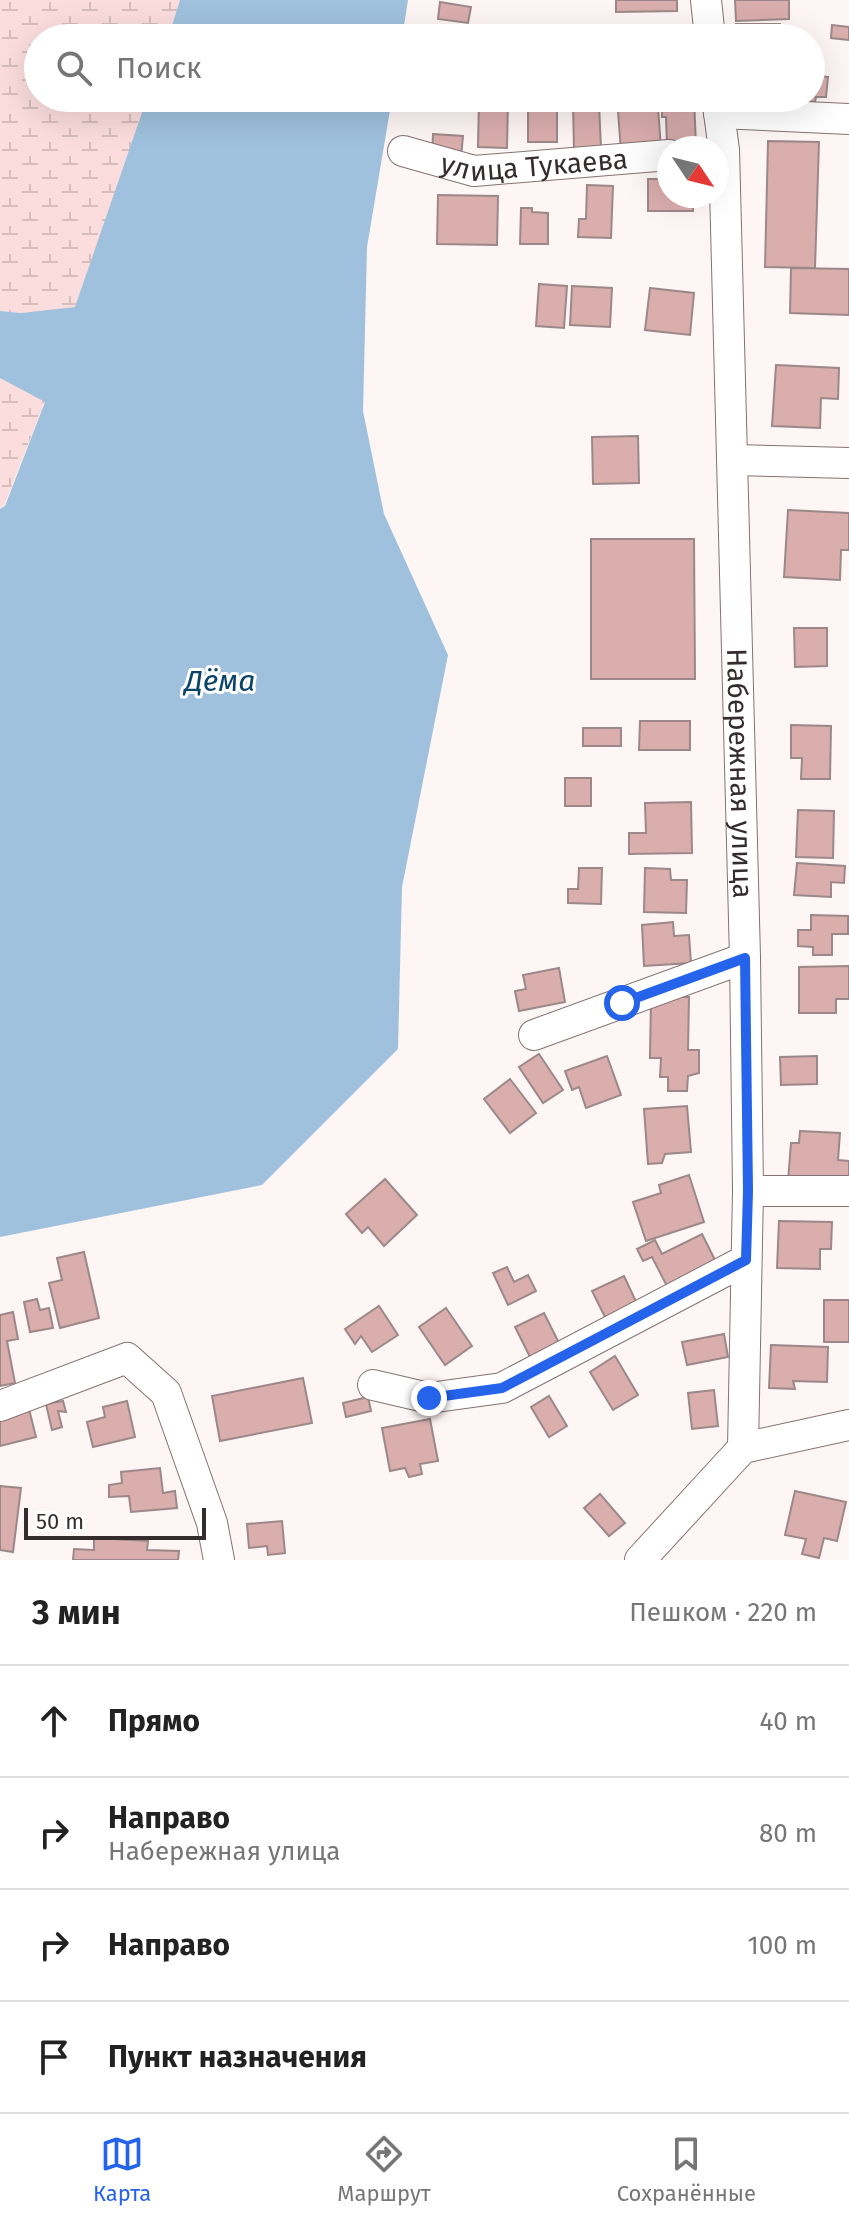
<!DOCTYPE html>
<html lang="ru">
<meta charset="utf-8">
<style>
body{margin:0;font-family:"Fira Sans",sans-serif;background:#f6f6f6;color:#222}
.compass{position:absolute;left:657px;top:136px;width:72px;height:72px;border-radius:50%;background:#fff;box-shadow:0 8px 32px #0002;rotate:125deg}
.scale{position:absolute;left:24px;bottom:20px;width:182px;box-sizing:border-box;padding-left:8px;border:4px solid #352d2d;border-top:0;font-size:22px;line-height:28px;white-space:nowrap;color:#352d2d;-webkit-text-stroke:6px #fff;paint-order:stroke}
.stop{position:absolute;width:24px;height:24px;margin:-18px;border:6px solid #2563eb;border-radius:50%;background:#fff}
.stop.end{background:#2563eb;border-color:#fff;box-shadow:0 2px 8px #0008}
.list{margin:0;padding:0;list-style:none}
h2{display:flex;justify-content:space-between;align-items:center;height:104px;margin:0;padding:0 32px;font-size:34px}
h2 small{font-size:26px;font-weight:400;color:#767676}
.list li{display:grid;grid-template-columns:52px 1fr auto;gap:24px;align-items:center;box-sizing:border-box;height:112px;padding:0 32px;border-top:2px solid #e0e0e0}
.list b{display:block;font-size:30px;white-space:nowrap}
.list p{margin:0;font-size:26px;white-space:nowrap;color:#767676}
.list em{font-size:26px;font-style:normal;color:#767676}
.icon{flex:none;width:44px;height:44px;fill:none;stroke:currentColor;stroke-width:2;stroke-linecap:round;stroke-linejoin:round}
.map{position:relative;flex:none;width:849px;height:1560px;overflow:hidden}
.search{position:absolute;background:#fff;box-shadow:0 8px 32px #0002;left:24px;right:24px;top:24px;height:88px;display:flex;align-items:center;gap:20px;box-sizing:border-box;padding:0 28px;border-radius:44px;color:#767676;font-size:30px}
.sheet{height:552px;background:#fff}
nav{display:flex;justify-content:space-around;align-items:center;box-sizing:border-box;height:112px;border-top:2px solid #e0e0e0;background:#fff;font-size:22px;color:#767676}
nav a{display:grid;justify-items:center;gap:4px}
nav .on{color:#2563eb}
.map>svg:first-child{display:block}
.wetland{fill:url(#wetland-marsh)}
.water{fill:#9fc1dd}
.building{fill:#dbaeae;stroke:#9c8888;stroke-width:2}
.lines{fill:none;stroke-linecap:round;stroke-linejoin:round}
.minor-casing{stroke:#857272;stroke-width:32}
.minor{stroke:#fff;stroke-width:30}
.route{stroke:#2563eb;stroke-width:10}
.labels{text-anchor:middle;stroke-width:6;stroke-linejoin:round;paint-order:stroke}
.street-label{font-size:28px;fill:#352d2d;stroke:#fff}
.water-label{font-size:30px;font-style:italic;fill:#0a4469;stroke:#fff}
</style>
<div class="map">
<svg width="849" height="1560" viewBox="0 0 849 1560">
<defs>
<pattern id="wetland-marsh" width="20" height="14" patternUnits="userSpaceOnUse" patternTransform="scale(2)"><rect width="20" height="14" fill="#fadddc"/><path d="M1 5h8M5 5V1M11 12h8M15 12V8" fill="none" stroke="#d7bebd"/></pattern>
</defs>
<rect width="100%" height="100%" fill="#fef5f5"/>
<g class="wetland">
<path d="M0,0H180L168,38H38V98H147L75,308L21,313L0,311Z"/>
<path d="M0,378L45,401L4,506L0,509Z"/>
</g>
<g class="water">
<path d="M180,0H408L402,38H168Z"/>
<path d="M147,98H392L367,247L363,411L384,514L448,655L402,887L398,1049L262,1185L0,1237V509L5,506L45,402L0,378V311L21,313L75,307Z"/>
</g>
<g class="building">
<path d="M616,0H677V11L616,12Z"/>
<path d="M735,0H789V19L736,21Z"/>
<path d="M440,2L471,7L468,23L438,19Z"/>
<rect x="736" y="24" width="44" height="14"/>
<path d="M832,25L849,27V40L831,38Z"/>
<path d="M811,55L819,56L817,76L828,77L826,97H816L815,102L775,98H811Z"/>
<path d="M479,98H508L507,148L478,147Z"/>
<rect x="528" y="98" width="29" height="44"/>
<path d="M617,98H649V108L658,107L661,148L621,151Z"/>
<path d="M662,98H694L696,145L667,146L666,117H662Z"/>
<path d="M599,104L601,148L574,149L573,105Z"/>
<path d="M433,134L463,136L461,157L432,156Z"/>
<path d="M768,141L819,142L815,268L765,267Z"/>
<path d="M648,179H669V196H693V211H648Z"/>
<path d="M587,185L613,186L611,238L578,237L579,219H586Z"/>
<path d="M438,195L498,196L497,245L437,244Z"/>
<path d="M521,208H532V212L548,213V244H520Z"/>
<path d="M791,268L849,269V315L790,313Z"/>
<path d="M539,284L567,286L564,328L536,326Z"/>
<path d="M572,286L612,288L610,327L570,325Z"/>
<path d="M650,288L694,293L690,335L645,330Z"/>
<path d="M776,365L839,368L838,399L821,398L820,428L772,426Z"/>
<path d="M638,436L639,483L593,484L592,437Z"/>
<path d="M788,510L849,513V550H841L840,580L784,577Z"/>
<path d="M591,539H694L695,679H591Z"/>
<path d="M794,628H827V666L795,667Z"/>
<path d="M640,721H690V750H639Z"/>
<path d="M791,725L831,726L830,779H801L802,758H791Z"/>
<rect x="583" y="728" width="38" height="18"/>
<rect x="565" y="778" width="26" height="28"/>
<path d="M691,802L692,853L629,854V833H646L645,803Z"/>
<path d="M798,810L834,811L833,858L796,857Z"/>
<path d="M797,863L845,866L844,883L831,882V897L794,895Z"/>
<path d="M579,868H602L601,904L568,903V889H578Z"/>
<path d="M645,868L670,869L671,880H687L686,913L644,912Z"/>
<path d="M811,915L848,916V934H832V955H813V947L798,946V930H811Z"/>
<path d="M673,922L674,936L689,935L691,963L644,966L642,925Z"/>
<path d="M849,966V999H836V1013H799V967Z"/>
<path d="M559,968L565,1002L519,1011L515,991L526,989L523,975Z"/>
<path d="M651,997H689L688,1050H699V1073L688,1076L687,1091H668V1077H660L661,1058H650Z"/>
<path d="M539,1054L563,1090L543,1103L519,1067Z"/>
<path d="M607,1056L621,1095L586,1108L579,1087L572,1090L565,1071Z"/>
<path d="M817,1056V1084L781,1085L780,1057Z"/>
<path d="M510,1079L536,1113L510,1133L484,1099Z"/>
<path d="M687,1106L691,1152L665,1154L662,1163L648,1164L644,1109Z"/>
<path d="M800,1131L840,1133L838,1160L849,1161V1185L788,1181L791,1143H799Z"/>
<path d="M689,1175L704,1222L646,1241L633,1202L661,1193L659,1185Z"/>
<path d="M385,1179L417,1215L384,1246L368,1227L362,1233L346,1214Z"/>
<path d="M779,1221L832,1222L831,1249H820V1269L777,1268Z"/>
<path d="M702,1234L719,1268L670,1292L652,1257L643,1261L637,1249L655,1240L662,1254Z"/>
<path d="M84,1252L99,1318L60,1328L49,1283L62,1280L57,1258Z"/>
<path d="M507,1267L514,1282L528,1275L536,1291L508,1305L493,1273Z"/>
<path d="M624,1276L639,1308L608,1323L592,1291Z"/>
<path d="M37,1299L40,1310L49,1308L53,1328L30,1332L24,1302Z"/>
<rect x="824" y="1300" width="25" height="42"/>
<path d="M379,1306L398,1335L372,1352L361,1336L355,1344L345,1329Z"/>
<path d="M446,1308L472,1346L445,1365L419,1327Z"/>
<path d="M13,1312L18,1339L7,1341L15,1383L0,1386V1315Z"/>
<path d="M544,1313L559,1343L530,1357L515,1327Z"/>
<path d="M724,1334L728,1357L687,1365L682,1342Z"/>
<path d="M771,1345L828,1347L827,1382L793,1381L795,1389L769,1388Z"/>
<path d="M615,1356L638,1395L613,1410L590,1372Z"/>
<path d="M303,1378L312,1423L220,1441L212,1396Z"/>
<path d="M714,1390L718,1426L692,1429L688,1393Z"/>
<path d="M549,1396L567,1426L549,1437L531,1407Z"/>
<path d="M368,1397L371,1411L346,1417L343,1403Z"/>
<path d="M63,1401L66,1412L58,1411L62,1427L52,1430L46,1404Z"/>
<path d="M127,1401L135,1437L93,1447L87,1422L105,1417L103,1407Z"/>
<path d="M29,1409L36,1437L0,1446V1416Z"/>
<path d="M430,1419L438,1461L420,1464L422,1474L409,1477L405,1468L390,1471L382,1428Z"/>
<path d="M160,1468L163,1493L175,1491L177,1508L131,1512L129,1496L109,1497V1485L122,1483L121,1472Z"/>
<path d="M0,1486L21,1488L13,1552L0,1550Z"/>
<path d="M795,1491L846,1502L837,1541L824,1538L819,1558L802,1554L806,1539L785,1535Z"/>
<path d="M600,1494L625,1523L609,1536L584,1508Z"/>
<path d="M282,1521L285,1553L268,1555L267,1546L249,1548L247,1524Z"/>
<path d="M94,1538L148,1541L147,1550L179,1551L178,1560H73L74,1549L94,1550Z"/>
</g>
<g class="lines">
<g class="minor-casing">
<g id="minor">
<path d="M706,0L710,38"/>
<path id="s1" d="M717,98L724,150L745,958L748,1191L743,1448"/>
<path d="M719,113L849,119"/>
<path id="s2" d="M403,151L474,171L669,155"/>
<path d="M733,460L849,463"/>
<path d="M534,1035L745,958"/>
<path d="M748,1191H849"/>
<path d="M373,1385L429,1398L502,1388L746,1260"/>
<path d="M0,1406L127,1358L166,1393L212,1523L219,1560"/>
<path d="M640,1560L743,1448L849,1425"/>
</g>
</g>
<use href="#minor" class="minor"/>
</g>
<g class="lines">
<path class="route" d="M429,1398L502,1388L746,1260L748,1191L745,958L622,1003"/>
</g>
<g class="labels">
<g class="street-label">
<text dy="10" stroke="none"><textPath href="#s2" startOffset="134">улица Тукаева</textPath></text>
<text dy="10" stroke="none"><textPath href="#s1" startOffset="676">Набережная улица</textPath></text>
</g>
<g class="water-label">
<text x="220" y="691">Дёма</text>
</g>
</g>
</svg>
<svg class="compass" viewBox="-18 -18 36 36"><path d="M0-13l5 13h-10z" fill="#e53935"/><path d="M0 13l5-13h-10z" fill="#767676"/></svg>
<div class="scale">50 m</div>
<div class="stop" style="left:622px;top:1003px"></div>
<div class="stop end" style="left:429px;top:1398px"></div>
<div class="search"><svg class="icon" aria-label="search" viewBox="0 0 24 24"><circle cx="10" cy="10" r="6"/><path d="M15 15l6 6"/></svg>Поиск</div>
</div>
<section class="sheet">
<h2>3 мин<small>Пешком · 220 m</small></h2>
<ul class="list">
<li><svg class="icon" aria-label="ahead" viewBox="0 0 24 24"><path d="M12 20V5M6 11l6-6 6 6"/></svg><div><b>Прямо</b></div><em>40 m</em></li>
<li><svg class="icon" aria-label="right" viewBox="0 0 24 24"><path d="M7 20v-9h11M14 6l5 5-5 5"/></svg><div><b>Направо</b><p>Набережная улица</p></div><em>80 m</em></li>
<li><svg class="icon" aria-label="right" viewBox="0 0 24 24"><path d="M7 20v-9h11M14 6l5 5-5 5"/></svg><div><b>Направо</b></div><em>100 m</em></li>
<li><svg class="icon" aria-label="arrive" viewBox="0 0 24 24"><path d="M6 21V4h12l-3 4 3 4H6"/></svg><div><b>Пункт назначения</b></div></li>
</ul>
</section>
<nav>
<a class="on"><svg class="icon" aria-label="map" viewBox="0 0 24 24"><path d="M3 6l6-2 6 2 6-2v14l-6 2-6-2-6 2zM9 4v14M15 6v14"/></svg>Карта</a>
<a><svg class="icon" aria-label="directions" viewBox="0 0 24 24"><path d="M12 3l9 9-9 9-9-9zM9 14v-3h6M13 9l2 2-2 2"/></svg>Маршрут</a>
<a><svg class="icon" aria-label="saved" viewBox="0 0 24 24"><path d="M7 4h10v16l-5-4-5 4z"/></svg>Сохранённые</a>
</nav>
